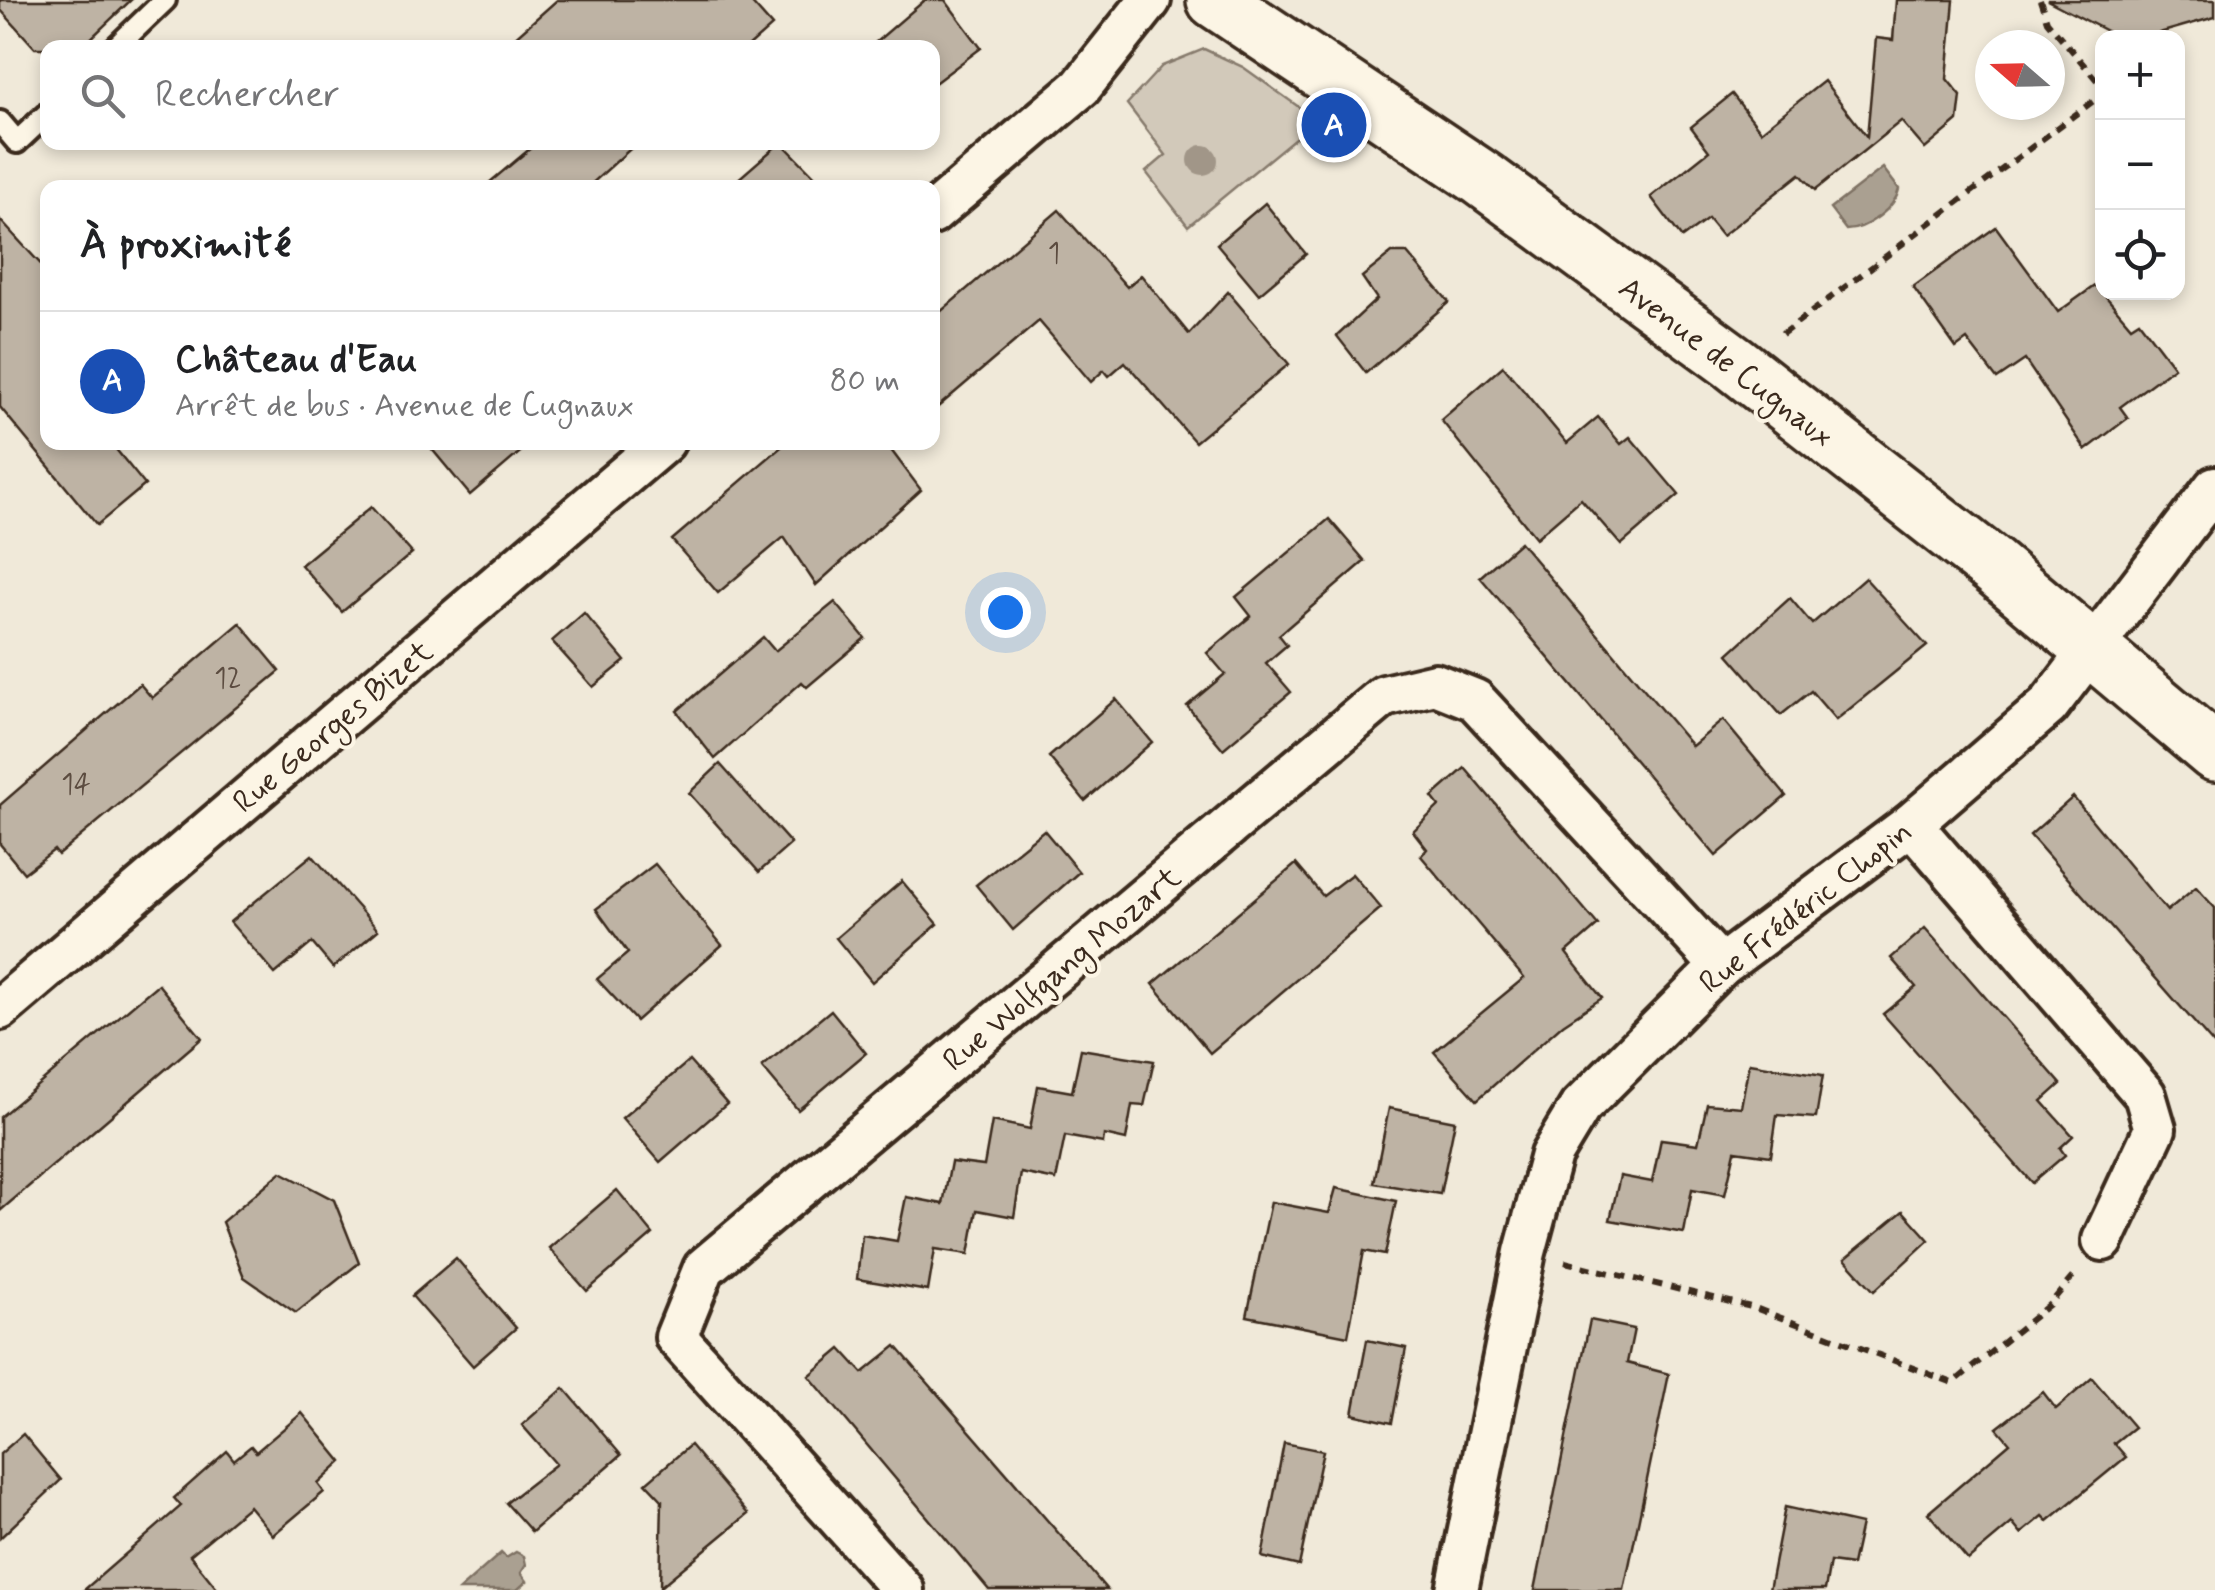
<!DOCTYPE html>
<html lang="fr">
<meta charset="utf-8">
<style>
body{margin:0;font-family:Mynerve,sans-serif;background:#f2f2f2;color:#202124}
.controls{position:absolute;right:30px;top:30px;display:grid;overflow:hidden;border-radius:20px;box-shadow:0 5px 15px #0003}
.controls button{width:90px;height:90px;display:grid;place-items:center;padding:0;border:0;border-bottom:2px solid #e0e0e0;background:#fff;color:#202124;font:50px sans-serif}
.compass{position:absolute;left:1975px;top:30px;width:90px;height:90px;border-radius:50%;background:#fff;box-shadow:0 5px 15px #0003;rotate:290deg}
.you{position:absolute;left:1005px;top:612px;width:35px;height:35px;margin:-25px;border:8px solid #fff;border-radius:50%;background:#1a73e8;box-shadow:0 0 0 15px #1a73e833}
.badge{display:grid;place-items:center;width:65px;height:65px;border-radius:50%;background:#2563eb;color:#fff;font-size:32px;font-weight:700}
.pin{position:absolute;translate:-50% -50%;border:5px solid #fff;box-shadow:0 2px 10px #0006}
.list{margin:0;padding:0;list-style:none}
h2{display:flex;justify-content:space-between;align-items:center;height:130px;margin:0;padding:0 40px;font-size:42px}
h2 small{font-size:32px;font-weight:400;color:#757577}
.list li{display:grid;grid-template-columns:65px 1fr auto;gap:30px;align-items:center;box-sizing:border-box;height:140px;padding:0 40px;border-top:2px solid #e0e0e0}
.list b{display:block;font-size:38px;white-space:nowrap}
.list p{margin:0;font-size:32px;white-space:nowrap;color:#757577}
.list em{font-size:32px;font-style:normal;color:#757577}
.icon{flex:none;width:55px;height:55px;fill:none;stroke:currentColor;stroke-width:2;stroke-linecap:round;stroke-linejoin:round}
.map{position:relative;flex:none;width:2215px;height:1590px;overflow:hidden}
.search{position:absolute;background:#fff;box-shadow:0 5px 15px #0003;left:40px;top:40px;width:900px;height:110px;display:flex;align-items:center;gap:25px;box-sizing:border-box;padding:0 35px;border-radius:20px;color:#757577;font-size:38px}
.panel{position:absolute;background:#fff;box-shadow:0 5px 15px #0003;left:40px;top:180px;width:900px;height:270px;border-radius:20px}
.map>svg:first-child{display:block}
.green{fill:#d2c9ba;stroke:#867a6c;stroke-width:2.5}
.water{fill:#aaa091;stroke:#7e7163;stroke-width:2.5}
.building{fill:#beb3a4;stroke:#3b2a1e;stroke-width:2.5}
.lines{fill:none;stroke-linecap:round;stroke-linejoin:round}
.lane-casing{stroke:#3b2a1e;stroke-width:28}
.street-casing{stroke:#3b2a1e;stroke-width:48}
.secondary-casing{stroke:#3b2a1e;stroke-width:62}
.path{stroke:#3b2a1e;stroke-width:6;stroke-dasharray:10 8;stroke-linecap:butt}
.lane{stroke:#fcf5e5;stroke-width:20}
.street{stroke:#fcf5e5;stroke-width:40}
.secondary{stroke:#fcf5e5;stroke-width:55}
.tree{fill:#a19688}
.labels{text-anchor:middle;stroke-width:8;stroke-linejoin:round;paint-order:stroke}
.number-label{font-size:28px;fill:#5c4c40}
.street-label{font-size:32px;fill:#3b2a1e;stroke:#fcf5e5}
</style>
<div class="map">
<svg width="2215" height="1590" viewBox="0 0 2215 1590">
<rect width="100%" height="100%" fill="#f0e9d9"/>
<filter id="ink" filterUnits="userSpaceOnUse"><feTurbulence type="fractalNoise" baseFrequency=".01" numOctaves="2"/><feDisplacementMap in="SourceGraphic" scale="20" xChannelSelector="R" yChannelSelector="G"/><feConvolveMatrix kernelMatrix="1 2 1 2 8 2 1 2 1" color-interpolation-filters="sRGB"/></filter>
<g filter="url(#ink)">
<path class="green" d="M1204,49L1243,67L1317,120L1188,226L1146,172L1166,155L1127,104L1162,66Z"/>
<g class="water">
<path d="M1883,168L1899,189C1895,209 1865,230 1846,230L1830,209Z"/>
<path d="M516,1552L524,1556L526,1565L521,1573L527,1581L517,1590H459L501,1553L506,1558Z"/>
</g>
<g class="building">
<path d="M0,0H131L81,48H35L0,9Z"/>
<path d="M557,0H749L772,26L747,48H503Z"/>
<path d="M925,0H945L981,48L932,85V48H869Z"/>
<path d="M1896,0H1954L1947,79L1961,96L1958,121L1925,149L1901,121L1815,190L1800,174L1722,236L1708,219L1682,238L1651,197L1709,151L1691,127L1732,94L1761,131L1824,81L1867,137L1876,38L1893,40Z"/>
<path d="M2047,0H2215V17L2142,38H2120Z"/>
<path d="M538,142H638L587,188H483Z"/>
<path d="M781,142L826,188H728Z"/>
<path d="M1265,203L1306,254L1259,294L1217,244Z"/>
<path d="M1059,210L1127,287L1141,275L1189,334L1228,292L1289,364L1195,442L1125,362L1109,376L1104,370L1091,382L1039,321L932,412V319Z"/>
<path d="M0,220L48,272V442H110L145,485L97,525L0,407Z"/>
<path d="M1996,227L2058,312L2100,282L2102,292L2131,326L2139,321L2174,367L2120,407L2128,418L2086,450L2025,360L1997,379L1967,340L1956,348L1913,287Z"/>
<path d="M1392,253H1407L1449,302L1366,373L1337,336L1377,299L1362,277Z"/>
<path d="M1503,366L1567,443L1598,417L1621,444L1630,437L1679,495L1621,545L1581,499L1536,538L1441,420Z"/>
<path d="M426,442H532L470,495Z"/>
<path d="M787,442H885L921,490L816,585L784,537L718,593L672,540Z"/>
<path d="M371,507L412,553L342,612L301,565Z"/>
<path d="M1329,519L1365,561L1279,635L1287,645L1266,663L1291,692L1223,749L1187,706L1225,674L1207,653L1251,616L1236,597Z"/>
<path d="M1520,542L1692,746L1723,720L1786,796L1716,856L1480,577Z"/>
<path d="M1865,578L1927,646L1836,720L1811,691L1781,715L1728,654L1790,598L1812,624Z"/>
<path d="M835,602L865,638L807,687L802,682L715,759L677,711L763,637L775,651Z"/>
<path d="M584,613L625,661L593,687L552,641Z"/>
<path d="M240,623L280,671L58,855L54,850L24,873L0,844V805L140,684L152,698Z"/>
<path d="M1116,699L1152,742L1085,801L1049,757Z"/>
<path d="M720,764L791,844L759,872L689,793Z"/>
<path d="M1465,768L1598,925L1566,953L1602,998L1563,1024L1477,1100L1434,1052L1524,978L1421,856L1427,849L1413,831L1439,806L1432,797Z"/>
<path d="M2073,797L2167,911L2196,887L2215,908V1046L2030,835Z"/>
<path d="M1044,830L1079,872L1013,930L976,885Z"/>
<path d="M312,855L378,930L333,968L312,943L275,974L230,922Z"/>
<path d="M655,864L722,945L636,1021L597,979L628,953L596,909Z"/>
<path d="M1296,864L1323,896L1352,874L1381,908L1210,1053L1153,984Z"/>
<path d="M902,881L938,924L872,982L836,938Z"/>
<path d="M1925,928L2061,1084L2042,1101L2073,1136L2060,1148L2065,1155L2032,1183L1883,1014L1916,987L1891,958Z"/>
<path d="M158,984L202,1038L0,1211V1117Z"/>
<path d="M831,1010L866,1053L798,1110L762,1067Z"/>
<path d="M1081,1049L1154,1061L1144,1106L1132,1105L1126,1140L1104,1135L1103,1143L1065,1136L1056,1180L1021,1173L1014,1217L977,1210L969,1254L935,1249L928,1291L857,1279L862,1235L897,1241L906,1197L943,1204L951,1162L984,1166L992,1121L1030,1129L1038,1086L1072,1092Z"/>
<path d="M689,1061L727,1104L660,1162L622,1118Z"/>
<path d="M1749,1063L1823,1075L1816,1118L1777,1115L1771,1156L1735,1151L1725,1195L1692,1189L1684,1233L1610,1220L1620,1176L1652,1182L1661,1139L1698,1144L1707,1104L1741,1107Z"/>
<path d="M1389,1108L1455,1121L1440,1194L1374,1183Z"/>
<path d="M281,1172L334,1200L359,1263L296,1313L244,1277L222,1222Z"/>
<path d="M1336,1188L1396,1201L1385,1255L1364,1251L1348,1336L1247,1316L1271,1202L1329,1213Z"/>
<path d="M617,1190L653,1234L587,1291L549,1248Z"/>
<path d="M1903,1211L1929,1240L1874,1291L1845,1259Z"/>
<path d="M456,1258L516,1328L473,1366L412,1296Z"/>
<path d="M1590,1320L1634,1329L1627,1363L1669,1374L1624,1590H1535Z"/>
<path d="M1367,1340L1406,1348L1392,1423L1353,1414Z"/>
<path d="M896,1346L1080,1558L1107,1590H989L809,1376L841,1349L863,1373Z"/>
<path d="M2092,1378L2134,1427L2114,1443L2126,1457L2048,1521L2043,1516L2021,1534L2012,1523L1968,1560L1928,1513L2010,1443L1997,1428L2043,1392L2056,1409Z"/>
<path d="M564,1388L621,1455L532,1532L506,1503L556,1464L522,1425Z"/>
<path d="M302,1413L342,1462L318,1484L324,1492L273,1535L249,1506L190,1555L218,1590H84L181,1506L174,1498L227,1451L234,1460L251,1446L256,1452Z"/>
<path d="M23,1434L61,1480L0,1538V1454Z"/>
<path d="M1284,1443L1323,1451L1299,1566L1262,1557Z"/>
<path d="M690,1445L748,1514L660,1587L662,1500L646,1483Z"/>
<path d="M1785,1507L1861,1524L1852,1565L1830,1562L1825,1590H1769Z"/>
</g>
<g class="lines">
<g class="lane-casing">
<g id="lane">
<path d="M115,48L165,0"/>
<path d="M0,122L17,142L48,113"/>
</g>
</g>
<g class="street-casing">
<g id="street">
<path d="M932,214L1081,87L1150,0"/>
<path d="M1911,824L2145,1095L2155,1129L2103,1240"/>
<path d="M0,1009L664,442"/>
<path d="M903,1590L676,1337L704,1268L1384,696L1435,684L1475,700L1721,966"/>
<path d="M1457,1590L1525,1252L1551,1155L1580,1107L1721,966L1911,824L2048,706L2215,487"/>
</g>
</g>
<g class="secondary-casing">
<path id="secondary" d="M1215,0L1483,179L1733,362L1993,566L2215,753"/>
</g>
<g class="path">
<path d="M1782,334L2100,96V84L2047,21L2040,0"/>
<path d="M1565,1262L1755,1308L1953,1383L2050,1304L2075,1274"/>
</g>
<use href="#lane" class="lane"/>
<use href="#street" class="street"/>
<use href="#secondary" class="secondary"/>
</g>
<circle class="tree" cx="1203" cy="160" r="15"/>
</g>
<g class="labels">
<g class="number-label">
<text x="1054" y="262">1</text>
<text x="228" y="687">12</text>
<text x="76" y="793">14</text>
</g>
<g class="street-label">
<text transform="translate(1727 361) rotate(37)" y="11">Avenue de Cugnaux</text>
<text transform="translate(332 726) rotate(-40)" y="11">Rue Georges Bizet</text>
<text transform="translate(1805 906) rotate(-38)" y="11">Rue Frédéric Chopin</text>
<text transform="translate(1061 968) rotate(-40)" y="11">Rue Wolfgang Mozart</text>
</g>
</g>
</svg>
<div class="controls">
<button>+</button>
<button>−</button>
<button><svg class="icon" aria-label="locate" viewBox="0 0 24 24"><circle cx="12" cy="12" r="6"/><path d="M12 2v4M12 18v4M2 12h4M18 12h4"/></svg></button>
</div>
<svg class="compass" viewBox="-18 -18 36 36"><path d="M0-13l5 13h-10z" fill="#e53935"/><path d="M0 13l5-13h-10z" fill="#757577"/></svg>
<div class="you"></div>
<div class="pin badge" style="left:1334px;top:125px;background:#1a4fb4">A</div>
<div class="search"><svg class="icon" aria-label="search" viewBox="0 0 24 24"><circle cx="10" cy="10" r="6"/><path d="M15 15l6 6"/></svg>Rechercher</div>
<section class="panel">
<h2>À proximité<small></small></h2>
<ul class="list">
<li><span class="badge" style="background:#1a4fb4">A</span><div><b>Château d'Eau</b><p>Arrêt de bus · Avenue de Cugnaux</p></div><em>80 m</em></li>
</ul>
</section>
</div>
